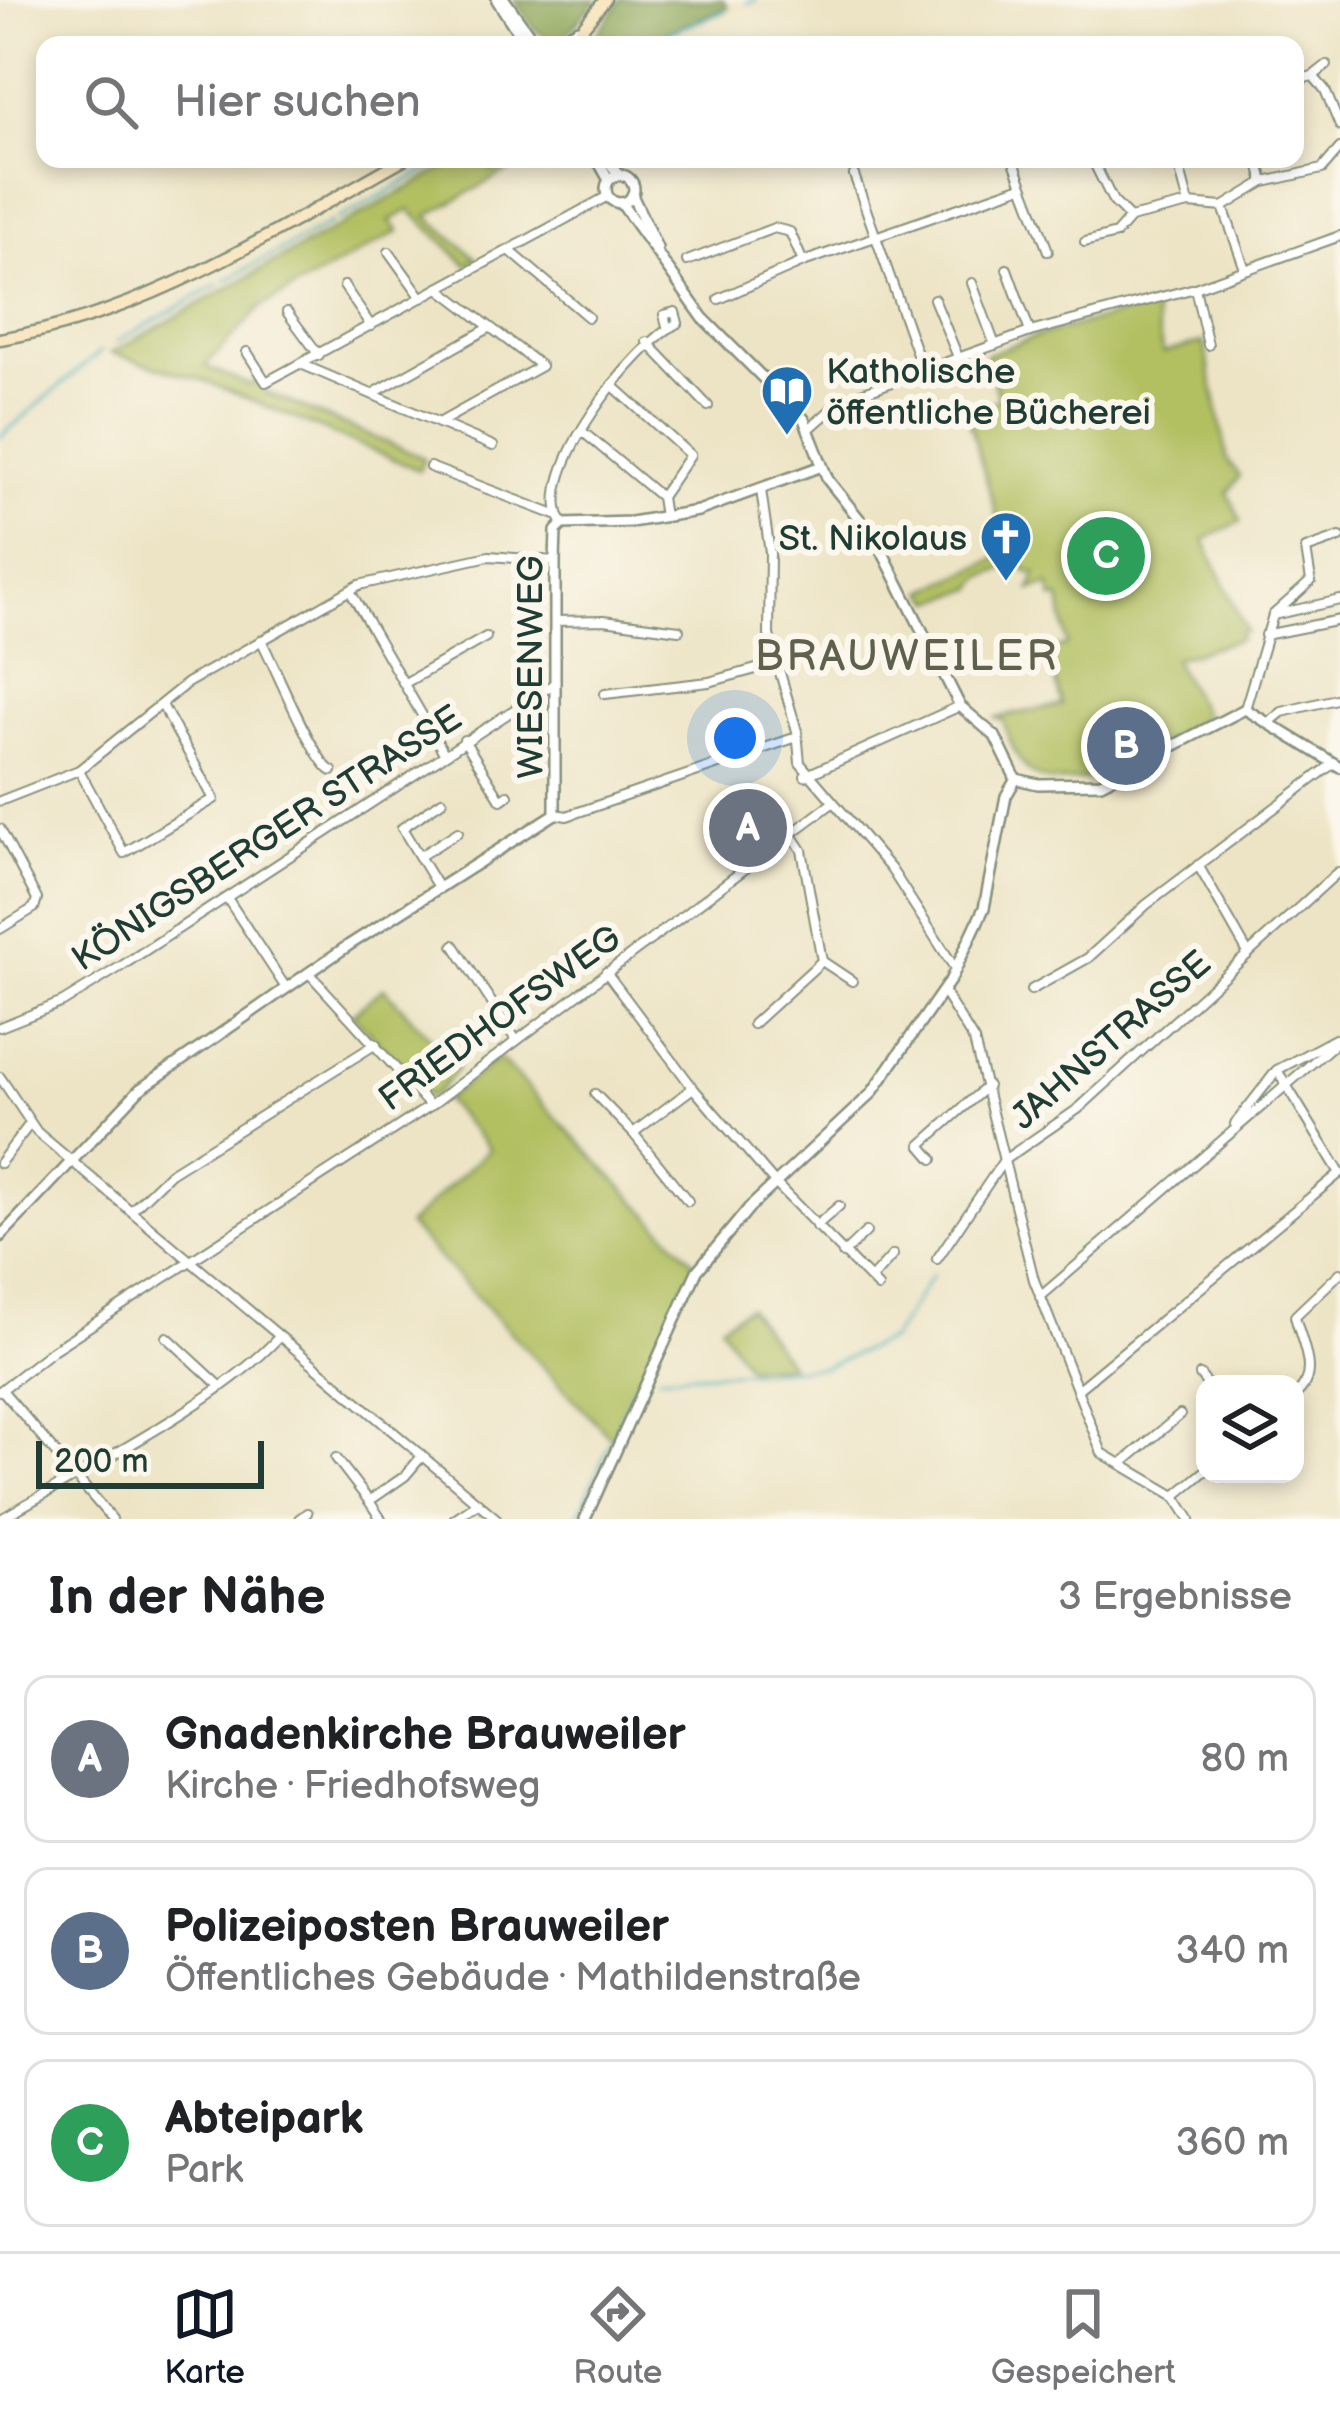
<!DOCTYPE html>
<html lang="de">
<meta charset="utf-8">
<style>
body{margin:0;font-family:"Balsamiq Sans",sans-serif;background:#f6f6f6;color:#202124}
.controls{position:absolute;right:36px;bottom:36px;display:grid;overflow:hidden;border-radius:24px;box-shadow:0 6px 18px #0003}
.controls button{width:108px;height:108px;display:grid;place-items:center;padding:0;border:0;border-bottom:3px solid #e0e0e0;background:#fff;color:#202124;font:60px sans-serif}
.scale{position:absolute;left:36px;bottom:30px;width:228px;box-sizing:border-box;padding-left:12px;border:6px solid #1f3d34;border-top:0;font-size:33px;line-height:42px;white-space:nowrap;color:#1f3d34;-webkit-text-stroke:9px #fbf7ec;paint-order:stroke}
.you{position:absolute;left:735px;top:738px;width:42px;height:42px;margin:-30px;border:9px solid #fff;border-radius:50%;background:#1a73e8;box-shadow:0 0 0 18px #1a73e833}
.badge{display:grid;place-items:center;width:78px;height:78px;border-radius:50%;background:#111827;color:#fff;font-size:39px;font-weight:700}
.pin{position:absolute;translate:-50% -50%;border:6px solid #fff;box-shadow:0 3px 12px #0006}
.list{margin:0;padding:0;list-style:none}
h2{display:flex;justify-content:space-between;align-items:center;height:156px;margin:0;padding:0 48px;font-size:51px}
h2 small{font-size:39px;font-weight:400;color:#757577}
.list li{display:grid;grid-template-columns:78px 1fr auto;gap:36px;align-items:center;box-sizing:border-box;height:168px;margin:0 24px 24px;padding:0 24px;border:3px solid #e0e0e0;border-radius:24px}
.list b{display:block;font-size:45px;white-space:nowrap}
.list p{margin:0;font-size:39px;white-space:nowrap;color:#757577}
.list em{font-size:39px;font-style:normal;color:#757577}
.icon{flex:none;width:66px;height:66px;fill:none;stroke:currentColor;stroke-width:2;stroke-linecap:round;stroke-linejoin:round}
.map{position:relative;flex:none;width:1340px;height:1519px;overflow:hidden}
.search{position:absolute;background:#fff;box-shadow:0 6px 18px #0003;left:36px;right:36px;top:36px;height:132px;display:flex;align-items:center;gap:30px;box-sizing:border-box;padding:0 42px;border-radius:24px;color:#757577;font-size:45px}
.sheet{height:732px;background:#fff}
nav{display:flex;justify-content:space-around;align-items:center;box-sizing:border-box;height:168px;border-top:3px solid #e0e0e0;background:#fff;font-size:33px;color:#757577}
nav a{display:grid;justify-items:center;gap:6px}
nav .on{color:#111827}
.map>svg:first-child{display:block}
.green{fill:#b2c062;stroke:#687e4b;stroke-width:3}
.forest{fill:#8da658;stroke:#567246;stroke-width:3}
.lines{fill:none;stroke-linecap:round;stroke-linejoin:round}
.stream{stroke:#3cacb7;stroke-width:3}
.minor-casing{stroke:#86907c;stroke-width:12}
.tertiary-casing{stroke:#86907c;stroke-width:14}
.secondary-casing{stroke:#86907c;stroke-width:15}
.minor{stroke:#fff;stroke-width:8}
.tertiary{stroke:#fff;stroke-width:9}
.secondary{stroke:#f9e7c3;stroke-width:10}
.labels{text-anchor:middle;stroke-width:12;stroke-linejoin:round;paint-order:stroke}
.poi-label{font-size:36px;fill:#1f3d34;stroke:#fbf7ec;text-anchor:start}
.street-label{font-size:36px;fill:#1f3d34;stroke:#fbf7ec}
.quarter-label{font-size:42px;letter-spacing:3px;fill:#60614d;stroke:#fbf7ec}
</style>
<div class="map">
<svg width="1340" height="1519" viewBox="0 0 1340 1519">
<rect width="100%" height="100%" fill="#fbf7ec"/>
<filter id="ink" filterUnits="userSpaceOnUse"><feTurbulence type="fractalNoise" baseFrequency=".00833" numOctaves="2"/><feDisplacementMap in="SourceGraphic" scale="24" xChannelSelector="R" yChannelSelector="G"/><feConvolveMatrix kernelMatrix="1 2 1 2 8 2 1 2 1" color-interpolation-filters="sRGB"/></filter>
<filter id="wash" filterUnits="userSpaceOnUse"><feTurbulence type="fractalNoise" baseFrequency=".004" numOctaves="4" result="noise"/><feDisplacementMap in="SourceGraphic" scale="48" xChannelSelector="R" yChannelSelector="G"/><feGaussianBlur stdDeviation="2.7" result="paint"/><feColorMatrix in="noise" values="0 0 0 0 0 0 0 0 0 0 0 0 0 0 0 0 0 1.4 0 .05"/><feComposite in="paint" operator="in"/></filter>
<g filter="url(#wash)">
<rect width="100%" height="100%" fill="#ede4c5"/>
<g class="green">
<path d="M461,159H479L492,171L511,159H529L427,216L477,259L467,265L410,210L390,221L399,231L261,307L205,366L249,385L258,380L265,392L424,458L419,470L205,381L111,353Z"/>
<path d="M1153,306L1163,353L1204,342L1228,461L1240,476L1228,493L1241,521L1204,540L1246,631L1239,633L1240,639L1173,659L1205,716L1148,751L1137,715L1099,725L1111,772C1043,793 1022,783 1003,720L994,718L1062,705L1047,651L1067,645L1060,598L1053,599L1049,585L1031,590L1036,573L1027,572L1022,561L983,577L974,589L934,601L925,591L1020,548L1004,540L966,410L999,400L986,355L1037,336Z"/>
<path d="M384,988L458,1068L436,1094L428,1096L352,1014Z"/>
<path d="M499,1058L695,1263L611,1438L408,1225L489,1149L445,1100Z"/>
<path d="M748,1307L790,1365L747,1367L720,1325Z"/>
</g>
<g class="forest">
<path d="M514,0H597L567,34L552,41L535,30Z"/>
<path d="M621,0H723L728,7L635,45H589Z"/>
</g>
<g class="lines">
<g class="stream">
<path d="M1335,0L1340,6"/>
<path d="M747,3L756,0"/>
<path d="M638,45L725,11"/>
<path d="M337,220L447,159"/>
<path d="M225,281L331,223"/>
<path d="M116,342L218,285"/>
<path d="M0,437L101,351"/>
<path d="M658,1376L824,1367L891,1339L932,1275"/>
<path d="M577,1519L636,1382"/>
</g>
</g>
</g>
<g filter="url(#ink)">
<g class="lines">
<g class="minor-casing">
<g id="minor">
<path d="M1313,76L1327,65"/>
<path d="M1295,80L1313,76L1325,90L1340,126"/>
<path d="M1013,159L1048,251"/>
<path d="M1092,159L1113,201L1130,218L1189,204L1223,207L1245,269"/>
<path d="M1177,159L1189,204"/>
<path d="M1258,159L1264,182"/>
<path d="M854,175L923,371"/>
<path d="M1223,207L1264,182L1322,169L1340,148"/>
<path d="M1085,242L1116,234L1130,218"/>
<path d="M509,250L588,317"/>
<path d="M389,252L422,298"/>
<path d="M687,261L774,228L790,232L803,262"/>
<path d="M1007,269L1030,332"/>
<path d="M972,283L995,345"/>
<path d="M344,286L371,326"/>
<path d="M1195,288L1208,345"/>
<path d="M719,299L803,262L1022,186"/>
<path d="M934,299L958,357"/>
<path d="M287,312L319,355"/>
<path d="M647,342L708,406"/>
<path d="M247,352L266,382L608,196"/>
<path d="M301,364L493,446"/>
<path d="M612,385L690,455L661,497"/>
<path d="M372,394L489,328"/>
<path d="M439,423L541,366L439,288"/>
<path d="M809,429L842,400L1030,332L1195,288L1340,236"/>
<path d="M583,432L661,497L664,517"/>
<path d="M430,467L558,516"/>
<path d="M761,490L770,553L769,635L797,731L800,763L891,869L956,970"/>
<path d="M563,524C529,475 638,342 678,323L675,312L664,315L667,326"/>
<path d="M350,591L444,753"/>
<path d="M1273,615L1340,600"/>
<path d="M556,621L604,620L679,630"/>
<path d="M1265,635L1340,620"/>
<path d="M261,640C274,664 315,764 332,771"/>
<path d="M405,683L486,637"/>
<path d="M605,694L709,682L774,664"/>
<path d="M1245,709L1273,615L1311,581L1306,549L1340,537"/>
<path d="M1271,721L1282,712L1340,698"/>
<path d="M464,740L501,800L508,795"/>
<path d="M79,770L124,853L214,799L162,705"/>
<path d="M805,776L960,706"/>
<path d="M0,801L79,770L187,683L359,585L489,556L555,561"/>
<path d="M555,814L567,816L794,738"/>
<path d="M0,829L37,899L34,908L0,929"/>
<path d="M420,856L458,832"/>
<path d="M1198,865L1248,953"/>
<path d="M439,889L402,828L442,801"/>
<path d="M227,898L286,988"/>
<path d="M454,945L516,1040"/>
<path d="M822,961L852,981"/>
<path d="M606,972L693,1088L776,1184L878,1287"/>
<path d="M309,973L430,1106"/>
<path d="M1031,990L1088,958L1146,905L1334,763"/>
<path d="M943,991L974,1041L1034,1280L1102,1453L1175,1496L1190,1519"/>
<path d="M753,1024L822,961L802,850L792,835"/>
<path d="M0,1027L63,1002L123,965L555,683"/>
<path d="M1277,1070L1340,1173"/>
<path d="M0,1077L37,1132L497,1519"/>
<path d="M595,1094L633,1133"/>
<path d="M1235,1124L1277,1070L1335,1039"/>
<path d="M933,1159L921,1145L987,1086"/>
<path d="M0,1163L29,1125"/>
<path d="M688,1201L633,1133L693,1088"/>
<path d="M132,1210L170,1173L376,1044"/>
<path d="M816,1226L839,1206"/>
<path d="M843,1254L866,1232"/>
<path d="M937,1259L1004,1160L1078,1109L1338,872"/>
<path d="M871,1279L893,1255"/>
<path d="M1040,1297L1340,1039"/>
<path d="M167,1337L219,1385"/>
<path d="M1200,1375L1207,1384"/>
<path d="M2,1390L112,1519"/>
<path d="M1077,1390L1340,1173"/>
<path d="M0,1391L53,1350L430,1106L831,804"/>
<path d="M1295,1395C1321,1374 1301,1343 1295,1316L1340,1273"/>
<path d="M336,1458L369,1501L405,1476L422,1456"/>
<path d="M1121,1464L1180,1415"/>
<path d="M1175,1496L1205,1471"/>
<path d="M369,1501L381,1519"/>
<path d="M1,1519C80,1472 218,1403 278,1338"/>
<path d="M299,1519L307,1513"/>
<path d="M454,1519L478,1503"/>
</g>
</g>
<g class="tertiary-casing">
<g id="tertiary">
<path d="M497,0L526,45"/>
<path d="M505,0L534,41"/>
<path d="M532,37L550,44L578,29"/>
<path d="M597,159L609,180"/>
<path d="M607,159L619,175"/>
<circle cx="620" cy="189" r="14"/>
<path d="M632,195L657,248"/>
<path d="M621,203L703,318L804,419L828,480L877,541L960,706L995,736L1016,779"/>
<path d="M1016,779L1038,784L1101,783L1245,709L1340,767"/>
<path d="M0,1237L139,1090L349,945L555,814V561L556,531L563,524L631,522L698,511L822,466"/>
<path d="M585,1519L697,1271L749,1208L871,1094L951,979L984,908L1006,796L1016,779"/>
</g>
</g>
<g class="secondary-casing">
<g id="secondary">
<path d="M568,45L605,0"/>
<path d="M0,339C147,315 276,230 404,159"/>
</g>
</g>
<use href="#minor" class="minor"/>
<use href="#tertiary" class="tertiary"/>
<use href="#secondary" class="secondary"/>
</g>
</g>
<defs>
<g id="library-pin" transform="scale(2.7)"><path d="M0 17L-7.5 6A9.5 9.5 0 1 1 7.5 6Z" fill="#1f6fb2" stroke="#fbf7ec"/><path d="M-6-4Q-3-5.5-.7-3.5V5Q-3 3-6 4ZM6-4Q3-5.5 .7-3.5V5Q3 3 6 4Z" fill="#fff"/></g>
<g id="church-pin" transform="scale(2.7)"><path d="M0 17L-7.5 6A9.5 9.5 0 1 1 7.5 6Z" fill="#1f6fb2" stroke="#fbf7ec"/><path d="M-1.2-6h2.4v3.5h3.3v2.4h-3.3V6h-2.4V-.1h-3.3v-2.4h3.3Z" fill="#fff"/></g>
</defs>
<g fill-rule="evenodd">
<use href="#library-pin" x="787" y="391"/>
<use href="#church-pin" x="1006" y="537"/>
</g>
<g class="labels">
<g class="poi-label">
<text x="826" y="383">Katholische<tspan x="826" dy="41">öffentliche Bücherei</tspan></text>
<text x="967" y="550" text-anchor="end">St. Nikolaus</text>
</g>
<g class="street-label">
<text transform="translate(529 667) rotate(-90)" y="13">WIESENWEG</text>
<text transform="translate(266 837) rotate(-33)" y="13">KÖNIGSBERGER STRASSE</text>
<text transform="translate(499 1017) rotate(-36)" y="13">FRIEDHOFSWEG</text>
<text transform="translate(1110 1039) rotate(-41)" y="13">JAHNSTRASSE</text>
</g>
<g class="quarter-label">
<text x="907" y="670">BRAUWEILER</text>
</g>
</g>
</svg>
<div class="controls">
<button><svg class="icon" aria-label="layers" viewBox="0 0 24 24"><path d="M12 4l9 5-9 5-9-5zM3 14l9 5 9-5"/></svg></button>
</div>
<div class="scale">200 m</div>
<div class="you"></div>
<div class="pin badge" style="left:748px;top:828px;background:#6b7280">A</div>
<div class="pin badge" style="left:1126px;top:746px;background:#5c6f8a">B</div>
<div class="pin badge" style="left:1106px;top:556px;background:#2e9e5b">C</div>
<div class="search"><svg class="icon" aria-label="search" viewBox="0 0 24 24"><circle cx="10" cy="10" r="6"/><path d="M15 15l6 6"/></svg>Hier suchen</div>
</div>
<section class="sheet">
<h2>In der Nähe<small>3 Ergebnisse</small></h2>
<ul class="list">
<li><span class="badge" style="background:#6b7280">A</span><div><b>Gnadenkirche Brauweiler</b><p>Kirche · Friedhofsweg</p></div><em>80 m</em></li>
<li><span class="badge" style="background:#5c6f8a">B</span><div><b>Polizeiposten Brauweiler</b><p>Öffentliches Gebäude · Mathildenstraße</p></div><em>340 m</em></li>
<li><span class="badge" style="background:#2e9e5b">C</span><div><b>Abteipark</b><p>Park</p></div><em>360 m</em></li>
</ul>
</section>
<nav>
<a class="on"><svg class="icon" aria-label="map" viewBox="0 0 24 24"><path d="M3 6l6-2 6 2 6-2v14l-6 2-6-2-6 2zM9 4v14M15 6v14"/></svg>Karte</a>
<a><svg class="icon" aria-label="directions" viewBox="0 0 24 24"><path d="M12 3l9 9-9 9-9-9zM9 14v-3h6M13 9l2 2-2 2"/></svg>Route</a>
<a><svg class="icon" aria-label="saved" viewBox="0 0 24 24"><path d="M7 4h10v16l-5-4-5 4z"/></svg>Gespeichert</a>
</nav>
